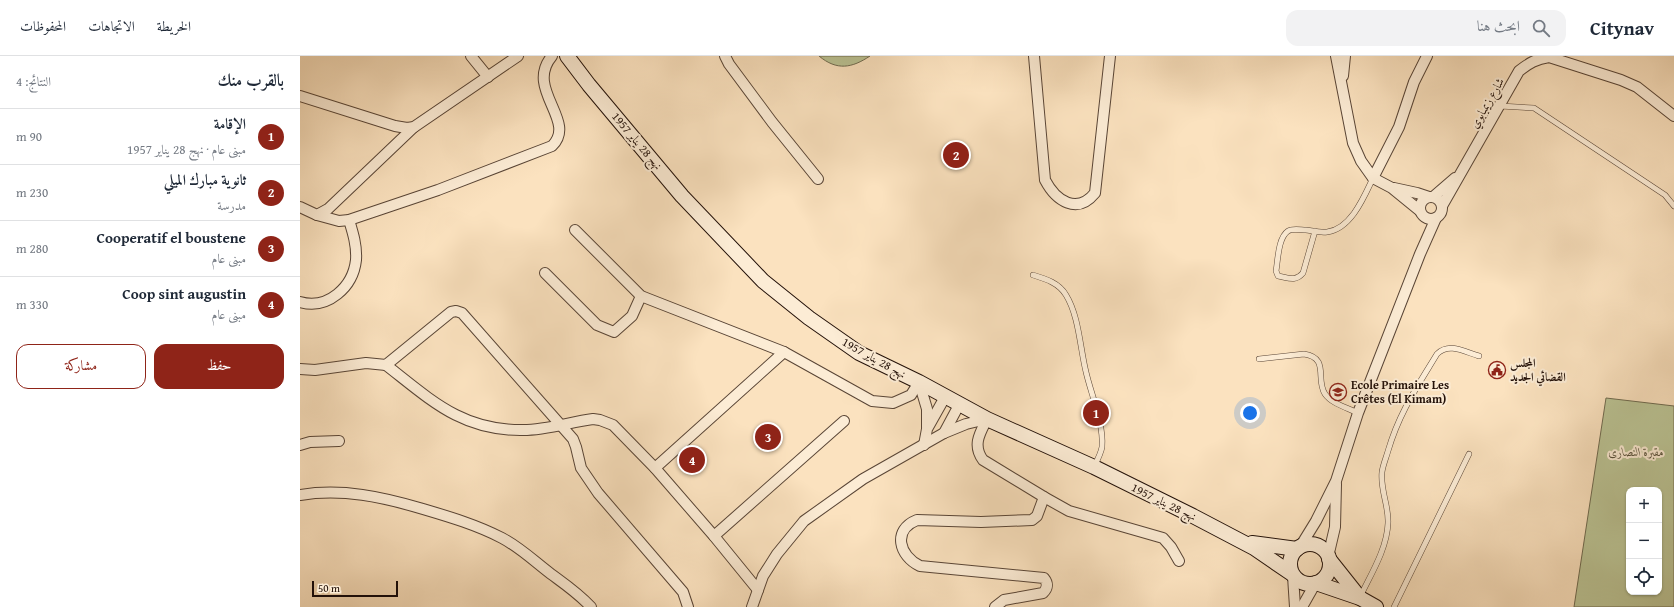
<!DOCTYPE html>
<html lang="ar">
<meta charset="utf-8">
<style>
body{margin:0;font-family:"Gentium Book Plus",Amiri,serif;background:#f2f2f3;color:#1f2937;direction:rtl}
.controls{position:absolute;right:12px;bottom:12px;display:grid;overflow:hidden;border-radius:8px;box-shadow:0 1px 3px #0004}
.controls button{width:36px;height:36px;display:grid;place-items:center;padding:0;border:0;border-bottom:1px solid #e0e1e3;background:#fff;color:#1f2937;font:20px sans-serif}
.scale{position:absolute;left:12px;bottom:10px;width:86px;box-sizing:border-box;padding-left:4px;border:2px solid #231109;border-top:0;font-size:11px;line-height:14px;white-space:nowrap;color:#231109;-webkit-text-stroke:3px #fcecd5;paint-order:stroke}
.you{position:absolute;left:950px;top:357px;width:14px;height:14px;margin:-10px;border:3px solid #fff;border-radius:50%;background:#1a73e8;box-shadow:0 0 0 6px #1a73e833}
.badge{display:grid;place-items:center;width:26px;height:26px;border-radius:50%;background:#8f2418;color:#fff;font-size:13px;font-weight:700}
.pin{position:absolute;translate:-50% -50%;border:2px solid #fff;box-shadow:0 1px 4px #0006}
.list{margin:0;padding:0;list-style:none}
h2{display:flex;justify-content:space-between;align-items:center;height:52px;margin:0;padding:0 16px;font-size:17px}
h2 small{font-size:13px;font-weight:400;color:#747a83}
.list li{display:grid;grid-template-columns:26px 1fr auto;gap:12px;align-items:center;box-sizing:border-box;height:56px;padding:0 16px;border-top:1px solid #e0e1e3}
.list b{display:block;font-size:15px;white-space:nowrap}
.list p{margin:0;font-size:13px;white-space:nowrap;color:#747a83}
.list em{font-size:13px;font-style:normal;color:#747a83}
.actions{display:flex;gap:8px;padding:12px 16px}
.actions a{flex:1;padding:9px 0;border:1px solid #8f2418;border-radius:12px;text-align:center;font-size:14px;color:#8f2418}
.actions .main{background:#8f2418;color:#fff}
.icon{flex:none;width:22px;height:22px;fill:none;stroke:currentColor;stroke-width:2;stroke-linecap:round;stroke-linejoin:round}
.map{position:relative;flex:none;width:1374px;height:551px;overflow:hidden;direction:ltr}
header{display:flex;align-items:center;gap:24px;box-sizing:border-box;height:56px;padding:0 20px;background:#fff;border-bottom:1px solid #e0e1e3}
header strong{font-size:19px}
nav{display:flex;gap:22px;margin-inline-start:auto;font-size:14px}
.search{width:280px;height:36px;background:#f2f2f3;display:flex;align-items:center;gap:10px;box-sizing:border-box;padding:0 14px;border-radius:12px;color:#747a83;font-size:15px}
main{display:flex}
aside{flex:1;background:#fff}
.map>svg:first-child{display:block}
.green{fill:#bbc495;stroke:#6f6a4f;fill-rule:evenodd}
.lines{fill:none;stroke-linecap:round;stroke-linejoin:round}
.lane-casing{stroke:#594536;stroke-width:6}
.street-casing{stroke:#594536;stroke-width:12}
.secondary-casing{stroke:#231109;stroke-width:16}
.lane{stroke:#fcecd5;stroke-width:5}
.street{stroke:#fcecd5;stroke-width:10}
.secondary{stroke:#fcecd5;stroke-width:14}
.labels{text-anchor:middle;stroke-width:4;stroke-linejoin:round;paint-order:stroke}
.street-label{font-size:12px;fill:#231109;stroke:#fcecd5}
.poi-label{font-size:12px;font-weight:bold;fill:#231109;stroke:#fcecd5;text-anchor:start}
.park-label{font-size:12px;font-style:italic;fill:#58503a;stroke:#fcecd5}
</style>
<header>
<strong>Citynav</strong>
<div class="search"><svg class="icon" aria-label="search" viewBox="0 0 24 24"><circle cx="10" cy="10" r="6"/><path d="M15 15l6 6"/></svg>ابحث هنا</div>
<nav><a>الخريطة</a><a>الاتجاهات</a><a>المحفوظات</a></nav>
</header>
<main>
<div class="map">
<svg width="1374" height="551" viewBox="0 0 1374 551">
<rect width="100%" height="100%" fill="#fbe2bf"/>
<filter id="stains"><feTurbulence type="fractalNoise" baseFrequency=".005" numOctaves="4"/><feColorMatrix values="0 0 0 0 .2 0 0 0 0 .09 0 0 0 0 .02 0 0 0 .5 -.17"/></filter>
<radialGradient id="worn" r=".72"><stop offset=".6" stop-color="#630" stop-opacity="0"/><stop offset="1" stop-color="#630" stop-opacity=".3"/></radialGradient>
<g class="green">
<path d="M519,0H570C552,12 537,15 519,0Z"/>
<path d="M1306,342L1374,350V551H1274ZM1329,434H1359V536H1329Z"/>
</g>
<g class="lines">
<g class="lane-casing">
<g id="lane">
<path d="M1200,50L1234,52L1365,139L1374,150"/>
<path d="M1015,175L1003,217C995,226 989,222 978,220L976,215C978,204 978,182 988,175C992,172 1001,174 1006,174C1013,175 1021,177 1027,176C1051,173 1064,141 1073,122"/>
<path d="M733,219C746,223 759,227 766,239C779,260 780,292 786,316C791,338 804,368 802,391C801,397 797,405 794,411"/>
<path d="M959,303L1004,298C1030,302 1015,323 1025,338C1032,348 1048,352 1058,357"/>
<path d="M1060,541C1071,518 1087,493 1088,467C1089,450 1080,434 1082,416C1083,409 1086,402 1088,395C1099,357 1117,331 1137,298C1149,286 1165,296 1179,300"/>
<path d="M1094,551L1169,398"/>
</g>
</g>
<g class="street-casing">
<g id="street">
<path d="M171,0L188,21"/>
<path d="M425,0L429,8L472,66L518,123"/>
<path d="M734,0L745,124C756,145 777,159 795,137L810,0"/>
<path d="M1036,0L1053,87L1061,105L1073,122L1092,132L1119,154"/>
<path d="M1043,20L1045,0"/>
<path d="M0,40L95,70L107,72L114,71L218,0"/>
<path d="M1073,122L1099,71L1114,26L1127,0"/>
<path d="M1094,132L1117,137L1129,141"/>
<circle cx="1131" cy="152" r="11"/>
<path d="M1133,141L1155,122"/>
<path d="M1142,150L1219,15C1229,7 1236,3 1249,1L1321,24L1337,31L1374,60"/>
<path d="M0,151L17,159L28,153L114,71"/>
<path d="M17,159L39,165L49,164L138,134L252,90C278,65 224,33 252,0"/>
<path d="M275,174L341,240L484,296L572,345L593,347L611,339L619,326"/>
<path d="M245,217L297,269L314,276L332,260L341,240"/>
<path d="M0,246C28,254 53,231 56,204C57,190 53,177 49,164"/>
<path d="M86,309C131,344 162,375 223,374C247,374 270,366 293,363L300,364L313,369L355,412L414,480L458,534"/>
<path d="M0,313L15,314L66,307L86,309L151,256L156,255L162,257L273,383L276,391L281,412L298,437L383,536L388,551"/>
<path d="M619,326L627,353V371"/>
<path d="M687,363C680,377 672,389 683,404L744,441L737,460L732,464L681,466L617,464C592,474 599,500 620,510L744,522C748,527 748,532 743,537L704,544L695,551"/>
<path d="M644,377L666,368L687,363"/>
<path d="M0,389L10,386L39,385"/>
<path d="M624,389L627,373L645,341"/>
<path d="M355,412L484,296"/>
<path d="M0,439C42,432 83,441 123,453C150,461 177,469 202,482C221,492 235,506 251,518C266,529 278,537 291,551"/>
<path d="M744,441L769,455L863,482L871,491L879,505"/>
<path d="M414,480L544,365"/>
<path d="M1000,491L1016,465L1036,425L1058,357L1120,198L1136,162"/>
<path d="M1028,501L1035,471L1036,428"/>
<path d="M993,520L995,551"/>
<path d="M452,551L463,520L477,498L504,465L563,423L644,377L659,349"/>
<path d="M1002,551L1015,528"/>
</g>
</g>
<g class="secondary-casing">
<g id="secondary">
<path d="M267,0L289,29L382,140L463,225L509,262L559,297L619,326L687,363L794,411L893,460L954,492L992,518"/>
<path d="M952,487L997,493"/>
<circle cx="1010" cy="508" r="20"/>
<path d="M1029,503L1060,542"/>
<path d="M1016,527L1060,542L1076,551"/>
</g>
</g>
<use href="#lane" class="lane"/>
<use href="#street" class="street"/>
<use href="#secondary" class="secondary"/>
</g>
<defs>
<g id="civic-ring" transform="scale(0.9)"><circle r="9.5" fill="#fcecd5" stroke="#8f2418" stroke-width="1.5"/><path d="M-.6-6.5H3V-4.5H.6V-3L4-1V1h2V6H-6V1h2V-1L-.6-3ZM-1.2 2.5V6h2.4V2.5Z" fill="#8f2418"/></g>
<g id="school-ring" transform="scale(0.9)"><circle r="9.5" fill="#fcecd5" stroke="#8f2418" stroke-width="1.5"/><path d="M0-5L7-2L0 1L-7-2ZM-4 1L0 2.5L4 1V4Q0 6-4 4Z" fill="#8f2418"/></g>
</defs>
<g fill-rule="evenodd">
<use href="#civic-ring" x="1197" y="314"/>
<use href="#school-ring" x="1038" y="336"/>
</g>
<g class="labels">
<g class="street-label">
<text transform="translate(1187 47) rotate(-60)" y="4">شارع زيمبابوي</text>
<text transform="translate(337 85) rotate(50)" y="4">نهج 28 يناير 1957</text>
<text transform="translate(574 302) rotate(29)" y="4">نهج 28 يناير 1957</text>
<text transform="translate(864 446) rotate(26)" y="4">نهج 28 يناير 1957</text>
</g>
<g class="poi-label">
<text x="1210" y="311">المجلس<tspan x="1210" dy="14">القضائي الجديد</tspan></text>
<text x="1051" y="333">Ecole Primaire Les<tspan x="1051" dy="14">Crêtes (El Kimam)</tspan></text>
</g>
<g class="park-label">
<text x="1336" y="400">مقبرة النصارى</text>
</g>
</g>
<rect width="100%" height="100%" filter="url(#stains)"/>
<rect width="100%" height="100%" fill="url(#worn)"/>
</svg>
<div class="controls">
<button>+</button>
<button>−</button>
<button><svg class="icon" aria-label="locate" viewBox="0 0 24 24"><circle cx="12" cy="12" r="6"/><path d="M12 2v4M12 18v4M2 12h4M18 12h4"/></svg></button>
</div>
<div class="scale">50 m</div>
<div class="you"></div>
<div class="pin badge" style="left:796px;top:357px">1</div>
<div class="pin badge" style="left:656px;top:99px">2</div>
<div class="pin badge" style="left:468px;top:381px">3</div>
<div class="pin badge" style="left:392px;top:404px">4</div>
</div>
<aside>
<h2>بالقرب منك<small>النتائج: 4</small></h2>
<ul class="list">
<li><span class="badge">1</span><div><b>الإقامة</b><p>مبنى عام · نهج 28 يناير 1957</p></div><em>90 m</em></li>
<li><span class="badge">2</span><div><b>ثانوية مبارك الميلي</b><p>مدرسة</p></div><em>230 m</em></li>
<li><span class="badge">3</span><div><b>Cooperatif el boustene</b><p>مبنى عام</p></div><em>280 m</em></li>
<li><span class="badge">4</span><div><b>Coop sint augustin</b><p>مبنى عام</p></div><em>330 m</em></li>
</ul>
<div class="actions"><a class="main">حفظ</a><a>مشاركة</a></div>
</aside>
</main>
